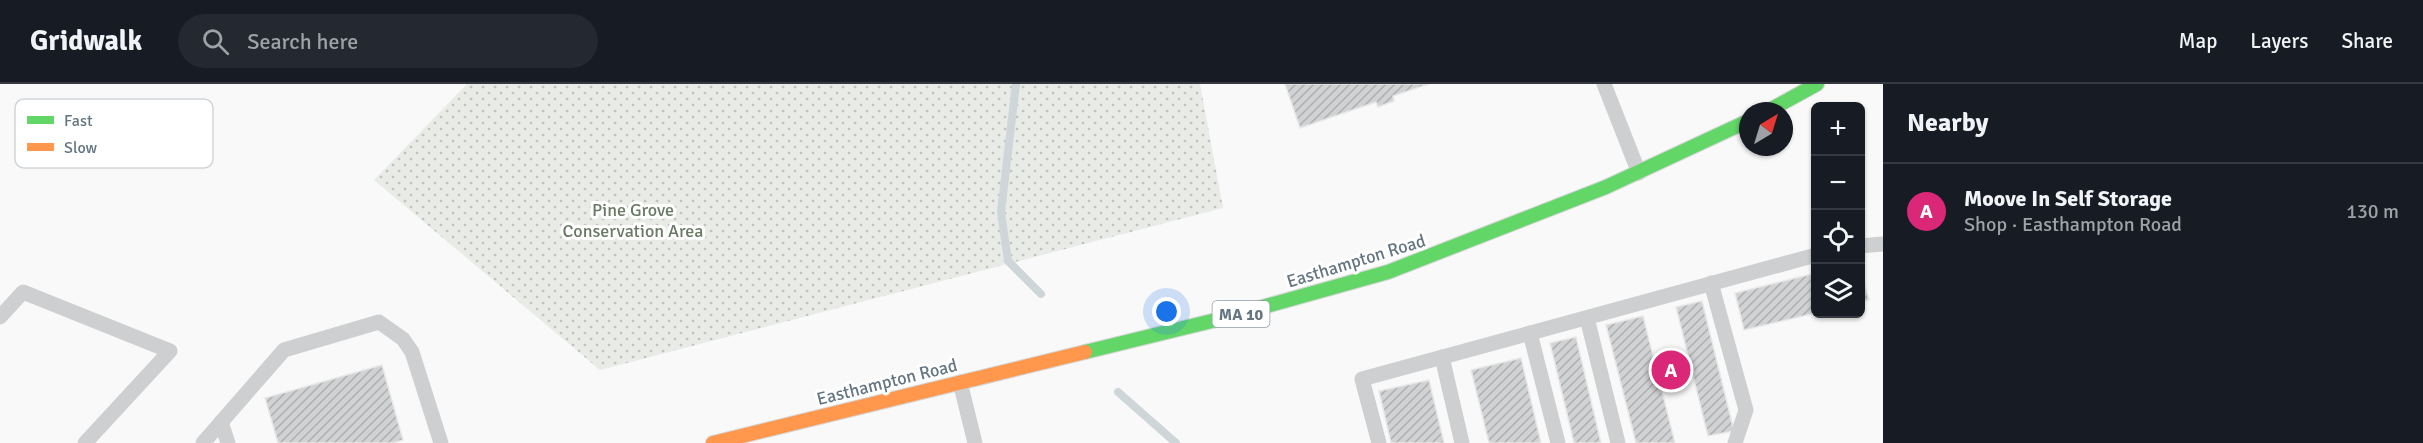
<!DOCTYPE html>
<meta charset="utf-8">
<style>
body{margin:0;font-family:Signika,sans-serif;background:#242831;color:#f1f3f6}
.controls{position:absolute;right:18px;top:18px;display:grid;overflow:hidden;border-radius:9px;box-shadow:0 2px 4px #0004}
.controls button{width:54px;height:54px;display:grid;place-items:center;padding:0;border:0;border-bottom:2px solid #363941;background:#171b24;color:#f1f3f6;font:30px sans-serif}
.compass{position:absolute;left:1739px;top:18px;width:54px;height:54px;border-radius:50%;background:#171b24;box-shadow:0 2px 4px #0004;rotate:38deg}
.you{position:absolute;left:1167px;top:228px;width:21px;height:21px;margin:-15px;border:4px solid #fff;border-radius:50%;background:#1a73e8;box-shadow:0 0 0 9px #1a73e833}
.badge{display:grid;place-items:center;width:39px;height:39px;border-radius:50%;background:#db2777;color:#fff;font-size:20px;font-weight:700}
.pin{position:absolute;translate:-50% -50%;border:3px solid #fff;box-shadow:0 2px 6px #0006}
.list{margin:0;padding:0;list-style:none}
h2{display:flex;justify-content:space-between;align-items:center;height:78px;margin:0;padding:0 24px;font-size:26px}
h2 small{font-size:20px;font-weight:400;color:#9ea1a6}
.list li{display:grid;grid-template-columns:39px 1fr auto;gap:18px;align-items:center;box-sizing:border-box;height:96px;padding:0 24px;border-top:2px solid #363941}
.list b{display:block;font-size:22px;white-space:nowrap}
.list p{margin:0;font-size:20px;white-space:nowrap;color:#9ea1a6}
.list em{font-size:20px;font-style:normal;color:#9ea1a6}
.icon{flex:none;width:33px;height:33px;fill:none;stroke:currentColor;stroke-width:2;stroke-linecap:round;stroke-linejoin:round}
.map{position:relative;flex:none;width:1883px;height:359px;overflow:hidden}
header{display:flex;align-items:center;gap:36px;box-sizing:border-box;height:84px;padding:0 30px;background:#171b24;border-bottom:2px solid #363941}
header strong{font-size:28px}
nav{display:flex;gap:33px;margin-inline-start:auto;font-size:21px}
.search{width:420px;height:54px;background:#242831;display:flex;align-items:center;gap:15px;box-sizing:border-box;padding:0 21px;border-radius:33px;color:#9ea1a6;font-size:22px}
main{display:flex}
aside{flex:1;background:#171b24}
.map>svg:first-child{display:block}
.park{fill:url(#park-dots)}
.lines{fill:none;stroke-linecap:round;stroke-linejoin:round}
.stream{stroke:#ced6d9;stroke-width:8}
.building{fill:url(#building-hatch);stroke:#e8e8e8;stroke-width:1.5}
.fast-casing{stroke:#d5d6d7;stroke-width:16}
.slow-casing{stroke:#d5d6d7;stroke-width:16}
.lane{stroke:#cecfd0;stroke-width:15}
.fast{stroke:#63d668;stroke-width:14}
.slow{stroke:#ff974d;stroke-width:14}
.labels{text-anchor:middle;stroke-width:6;stroke-linejoin:round;paint-order:stroke}
.shield{fill:#fff;stroke:#939fa8;stroke-width:1.5}
.shield-label{font-size:16px;font-weight:bold;fill:#657683}
.park-label{font-size:18px;fill:#687a64;stroke:#fff}
.street-label{font-size:18px;fill:#657683;stroke:#fff}
.key{fill:#fff;stroke:#d1d6da;stroke-width:1.5}
.key-label{font-size:16px;fill:#657683}
</style>
<header>
<strong>Gridwalk</strong>
<div class="search"><svg class="icon" aria-label="search" viewBox="0 0 24 24"><circle cx="10" cy="10" r="6"/><path d="M15 15l6 6"/></svg>Search here</div>
<nav><a>Map</a><a>Layers</a><a>Share</a></nav>
</header>
<main>
<div class="map">
<svg width="1883" height="359" viewBox="0 0 1883 359">
<defs>
<pattern id="park-dots" width="8" height="8" patternUnits="userSpaceOnUse" patternTransform="scale(1.5)"><rect width="8" height="8" fill="#e8ebe6"/><path d="M2 2h.1M6 6h.1" fill="none" stroke="#c0c3c0" stroke-width="1.8" stroke-linecap="round"/></pattern>
<pattern id="building-hatch" width="6" height="6" patternUnits="userSpaceOnUse" patternTransform="scale(1.5)"><rect width="6" height="6" fill="#d0d2d3"/><path d="M-1 1l2-2M0 6l6-6M5 7l2-2" fill="none" stroke="#acafb1"/></pattern>
</defs>
<rect width="100%" height="100%" fill="#f9f9f9"/>
<path class="park" d="M467,0H1200L1223,124L600,286L374,96Z"/>
<g class="lines">
<g class="stream">
<path d="M1016,0L1001,128L1008,177L1041,210"/>
<path d="M1118,308L1176,359"/>
</g>
</g>
<g class="building">
<path d="M1285,0H1429L1393,12L1394,17L1378,23L1376,18L1300,44Z"/>
<path d="M1860,184L1869,216L1860,218Z"/>
<path d="M1816,189V229L1744,246L1735,209Z"/>
<path d="M1702,217L1734,347L1708,352L1676,223Z"/>
<path d="M1643,232L1675,359H1636L1606,241Z"/>
<path d="M1576,253L1601,359H1574L1550,259Z"/>
<path d="M1521,274L1541,359H1489L1471,286Z"/>
<path d="M382,281L403,356L393,359H278L265,314Z"/>
<path d="M1429,296L1444,359H1391L1379,307Z"/>
</g>
<g class="lines">
<g class="fast-casing">
<g id="fast">
<path d="M1768,27L1817,0"/>
<path d="M1085,268L1216,236L1388,188L1606,103L1748,37"/>
</g>
</g>
<g class="slow-casing">
<path id="slow" d="M713,359L1085,268"/>
</g>
<g class="lane">
<path d="M1604,0L1639,89"/>
<path d="M1860,162L1883,160"/>
<path d="M1711,199L1746,326L1735,359"/>
<path d="M0,233L23,208L170,267L85,359"/>
<path d="M1587,234L1618,359"/>
<path d="M1530,249L1558,359"/>
<path d="M1442,273L1462,359"/>
<path d="M960,298L975,359"/>
<path d="M221,338L228,359"/>
<path d="M203,359L284,266L379,238L403,255L412,268L441,359"/>
<path d="M1379,359L1362,295L1816,171"/>
</g>
<use href="#fast" class="fast"/>
<use href="#slow" class="slow"/>
</g>
<g class="labels">
<rect class="shield" x="1212.5" y="217" width="57" height="26" rx="4.5"/>
<g class="shield-label">
<text x="1241" y="236">MA 10</text>
</g>
<g class="park-label">
<text x="633" y="132">Pine Grove<tspan x="633" dy="21">Conservation Area</tspan></text>
</g>
<g class="street-label">
<text transform="translate(1356 177) rotate(-17)" y="6">Easthampton Road</text>
<text transform="translate(887 298) rotate(-14)" y="6">Easthampton Road</text>
</g>
</g>
<rect x="15" y="15" width="198" height="69" rx="9" class="key"/>
<rect x="27" y="32" width="27" height="8" fill="#63d668"/>
<rect x="27" y="59" width="27" height="8" fill="#ff974d"/>
<g class="key-label">
<text x="64" y="42">Fast</text>
<text x="64" y="69">Slow</text>
</g>
</svg>
<div class="controls">
<button>+</button>
<button>−</button>
<button><svg class="icon" aria-label="locate" viewBox="0 0 24 24"><circle cx="12" cy="12" r="6"/><path d="M12 2v4M12 18v4M2 12h4M18 12h4"/></svg></button>
<button><svg class="icon" aria-label="layers" viewBox="0 0 24 24"><path d="M12 4l9 5-9 5-9-5zM3 14l9 5 9-5"/></svg></button>
</div>
<svg class="compass" viewBox="-18 -18 36 36"><path d="M0-13l5 13h-10z" fill="#e53935"/><path d="M0 13l5-13h-10z" fill="#9ea1a6"/></svg>
<div class="you"></div>
<div class="pin badge" style="left:1671px;top:286px">A</div>
</div>
<aside>
<h2>Nearby<small></small></h2>
<ul class="list">
<li><span class="badge">A</span><div><b>Moove In Self Storage</b><p>Shop · Easthampton Road</p></div><em>130 m</em></li>
</ul>
</aside>
</main>
